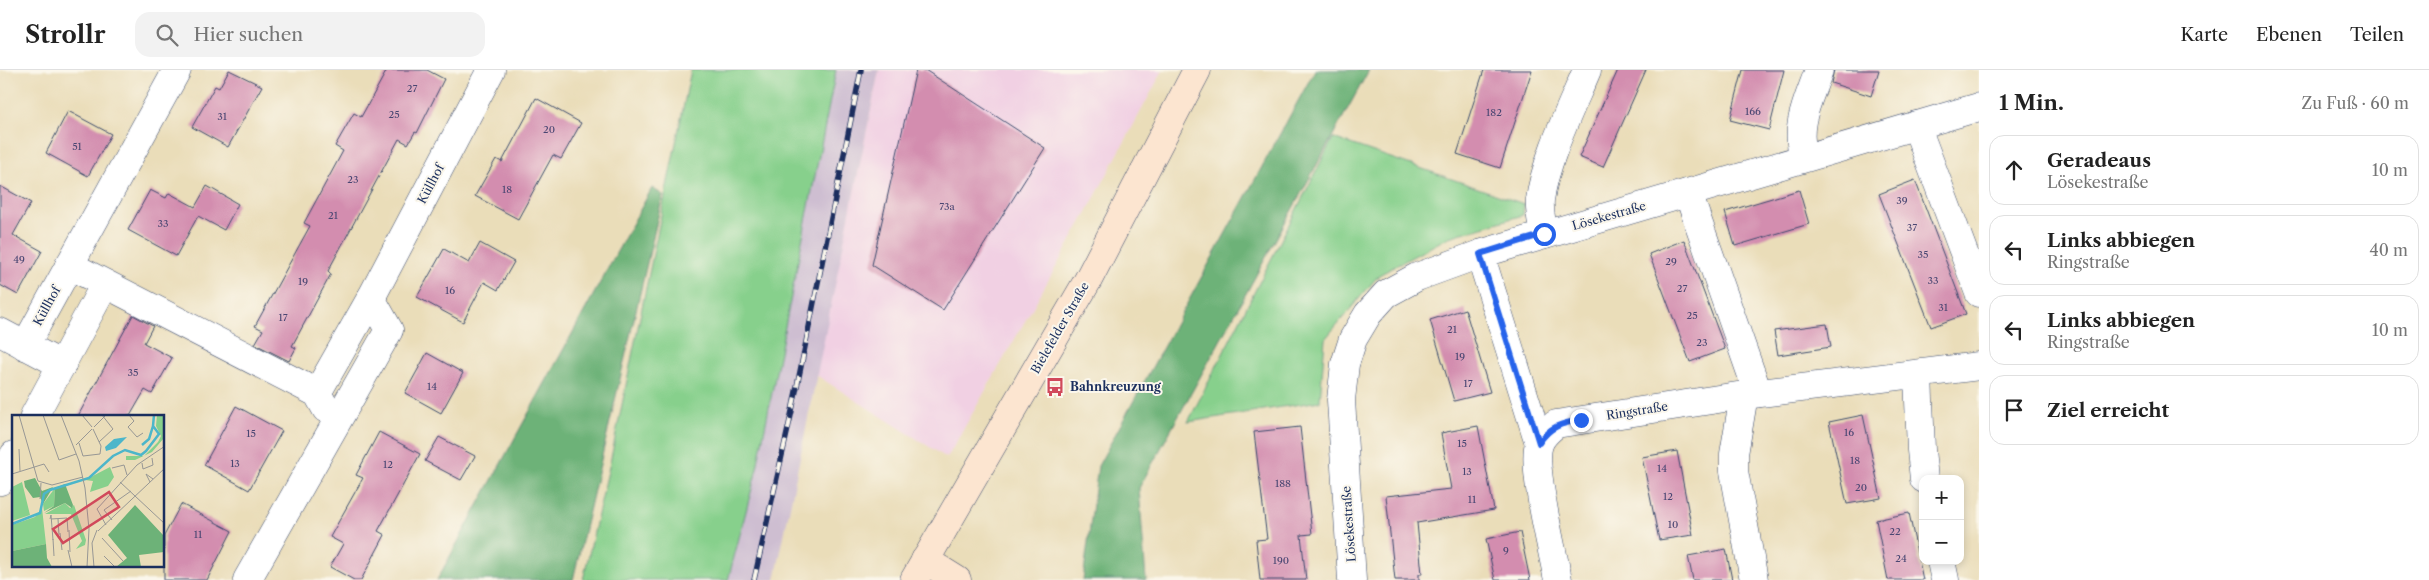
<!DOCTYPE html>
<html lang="de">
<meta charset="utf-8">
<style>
body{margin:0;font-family:"Libre Caslon Text",serif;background:#f2f2f2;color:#222}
.controls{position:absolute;right:15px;bottom:15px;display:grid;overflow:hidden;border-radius:10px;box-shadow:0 2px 8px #0003}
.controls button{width:45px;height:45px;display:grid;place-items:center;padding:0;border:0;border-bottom:1px solid #e0e0e0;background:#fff;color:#222;font:25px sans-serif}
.stop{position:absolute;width:15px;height:15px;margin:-11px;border:4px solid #2563eb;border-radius:50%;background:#fff}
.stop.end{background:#2563eb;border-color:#fff;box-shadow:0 1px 5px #0008}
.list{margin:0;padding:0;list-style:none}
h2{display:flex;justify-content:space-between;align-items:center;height:65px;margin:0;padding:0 20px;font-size:21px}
h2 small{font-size:16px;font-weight:400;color:#767676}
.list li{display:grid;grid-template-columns:32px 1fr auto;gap:15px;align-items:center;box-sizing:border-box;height:70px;margin:0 10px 10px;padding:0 10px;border:1px solid #e0e0e0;border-radius:15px}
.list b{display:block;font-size:19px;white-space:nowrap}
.list p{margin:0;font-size:16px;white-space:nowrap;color:#767676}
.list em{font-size:16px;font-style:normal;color:#767676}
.icon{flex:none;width:28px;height:28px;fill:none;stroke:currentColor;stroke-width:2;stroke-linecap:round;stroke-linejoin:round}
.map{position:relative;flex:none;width:1979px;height:510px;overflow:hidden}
header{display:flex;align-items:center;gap:30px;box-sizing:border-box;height:70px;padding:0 25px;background:#fff;border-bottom:1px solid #e0e0e0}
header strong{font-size:24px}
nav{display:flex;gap:28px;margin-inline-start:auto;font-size:18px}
.search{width:350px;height:45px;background:#f2f2f2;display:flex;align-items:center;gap:12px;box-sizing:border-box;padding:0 18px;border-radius:15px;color:#767676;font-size:19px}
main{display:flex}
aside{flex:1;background:#fff}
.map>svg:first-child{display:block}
.built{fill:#f1d0e3}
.industrial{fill:#cebed1}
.green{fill:#87d08c;stroke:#518075}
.forest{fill:#6db278;stroke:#44706b}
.building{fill:#d38daf}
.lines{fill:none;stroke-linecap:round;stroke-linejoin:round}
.street-casing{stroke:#3a496c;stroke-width:29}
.secondary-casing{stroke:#3a496c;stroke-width:29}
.street{stroke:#fff;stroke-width:28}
.secondary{stroke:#fce5d0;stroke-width:28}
.rail-casing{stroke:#1b2f5e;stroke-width:5.5}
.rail{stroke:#fbf7ec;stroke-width:4;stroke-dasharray:11;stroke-linecap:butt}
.route{stroke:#2563eb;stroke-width:6}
.labels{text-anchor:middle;stroke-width:4;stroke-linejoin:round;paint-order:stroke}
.number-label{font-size:10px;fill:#494672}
.street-label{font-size:12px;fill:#1b2f5e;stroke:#fbf7ec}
.poi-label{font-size:12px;font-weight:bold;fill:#1b2f5e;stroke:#fbf7ec;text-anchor:start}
.inset-river{fill:none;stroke:#4cb6ca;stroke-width:2.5}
.inset-road{fill:none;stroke:#979795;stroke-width:1}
.view{fill:#d1495b;fill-opacity:0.15;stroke:#d1495b;stroke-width:2.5}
.inset-edge{fill:none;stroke:#1b2f5e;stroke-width:2.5}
</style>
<header>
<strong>Strollr</strong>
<div class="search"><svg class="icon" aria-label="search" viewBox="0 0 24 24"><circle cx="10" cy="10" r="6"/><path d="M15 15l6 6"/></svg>Hier suchen</div>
<nav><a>Karte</a><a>Ebenen</a><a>Teilen</a></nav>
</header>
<main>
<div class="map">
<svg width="1979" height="510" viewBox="0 0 1979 510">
<rect width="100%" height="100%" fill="#fbf7ec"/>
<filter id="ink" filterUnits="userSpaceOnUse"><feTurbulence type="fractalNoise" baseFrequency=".02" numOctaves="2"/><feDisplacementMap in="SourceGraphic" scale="10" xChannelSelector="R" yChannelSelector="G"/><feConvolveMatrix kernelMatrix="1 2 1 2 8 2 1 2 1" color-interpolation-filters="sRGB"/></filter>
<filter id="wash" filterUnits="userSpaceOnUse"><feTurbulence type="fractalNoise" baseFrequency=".0096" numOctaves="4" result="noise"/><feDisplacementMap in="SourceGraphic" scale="20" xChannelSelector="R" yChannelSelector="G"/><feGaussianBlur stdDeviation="1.12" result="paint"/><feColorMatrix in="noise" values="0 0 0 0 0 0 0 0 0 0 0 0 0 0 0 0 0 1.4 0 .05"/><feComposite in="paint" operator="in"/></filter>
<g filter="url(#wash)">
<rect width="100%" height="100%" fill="#eaddb9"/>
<path class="built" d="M879,0H1163L1081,153L947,388L816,305Z"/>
<path class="industrial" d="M836,0H879L775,510H728L756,403Z"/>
<g class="green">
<path d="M691,0H836L756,403L728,510H583L611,388Z"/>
<path d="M1333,68L1524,134L1523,145L1449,167L1379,205L1325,269L1320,331L1188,352Z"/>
</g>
<g class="forest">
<path d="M1315,0H1369L1139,418L1146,510H1083L1098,396Z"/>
<path d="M652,118L663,125L573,510H437Z"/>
</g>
<g id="blocks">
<g class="building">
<path d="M229,0L262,16L228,77L192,57L215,16L219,18Z"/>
<path d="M387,0H427L444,9L417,63L415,62L408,74L399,69L328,201L331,204L292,276L296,278L289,291L255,274L263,260L255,256L310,156L304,153L343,81L335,76L354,43L361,47Z"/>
<path d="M916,0H925L1045,78L943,240L872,195Z"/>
<path d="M1484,0H1532L1500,98L1457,84Z"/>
<path d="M1618,0H1646L1603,97L1579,87Z"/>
<path d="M1743,0H1784L1769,60L1730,50Z"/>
<path d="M1834,0H1879L1871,26L1831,13Z"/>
<path d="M536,28L581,53L561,89L553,85L518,149L475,126L496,89L502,92Z"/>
<path d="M68,41L111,64L88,106L46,83Z"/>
<path d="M1915,110L1966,244L1931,257L1879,124Z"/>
<path d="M0,116L31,133L13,165L42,181L18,225L0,215Z"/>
<path d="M207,116L238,134L224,160L198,146L176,186L128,160L150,120L166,128L169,123L195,137Z"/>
<path d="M1799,120L1809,154L1735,176L1725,142Z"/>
<path d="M1684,170L1725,279L1690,292L1649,184Z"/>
<path d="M480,173L514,192L498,220L484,212L463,252L417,227L444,179L469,193Z"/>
<path d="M1465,239L1490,322L1454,331L1430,250Z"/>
<path d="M133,245L153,256L144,273L172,288L152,324L145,320L130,346H78Z"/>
<path d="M1827,254L1831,277L1778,285L1774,261Z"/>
<path d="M427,283L463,303L441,343L405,323Z"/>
<path d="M236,336L282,361L249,420L204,395Z"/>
<path d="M1863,345L1881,428L1847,434L1829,352Z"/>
<path d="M1478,356L1494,440L1417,453L1422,504H1419V510H1395L1386,426L1451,419L1441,363Z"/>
<path d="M1300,357L1312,464L1301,465L1306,510H1260L1256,470L1267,469L1254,362Z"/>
<path d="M379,362L420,384L378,461L385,465L361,510H354L330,497L343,474L330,467L363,408L356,405Z"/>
<path d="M439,367L475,386L461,410L425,391Z"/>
<path d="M1677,381L1693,465L1659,470L1642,387Z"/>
<path d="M181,434L232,461L207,510H164V466Z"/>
<path d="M1909,443L1923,510H1888L1876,450Z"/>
<path d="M1520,462L1530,510H1495L1486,469Z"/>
<path d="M1726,479L1732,510H1693L1688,486Z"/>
</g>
</g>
</g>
<g filter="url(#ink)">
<use href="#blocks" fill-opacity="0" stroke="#3a496c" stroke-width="1"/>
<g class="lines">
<g class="street-casing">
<g id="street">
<path d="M1916,55L1979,223"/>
<path d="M1804,88C1794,56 1808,31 1819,0"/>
<path d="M1688,123L1758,323"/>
<path d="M1544,165C1542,153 1539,141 1540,130C1545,90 1571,38 1587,0"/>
<path d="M1480,184L1539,373"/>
<path d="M69,195L317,323L326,339"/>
<path d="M0,262L62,295"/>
<path d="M25,276L177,0"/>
<path d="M1918,305L1921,380L1924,409"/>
<path d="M317,323L371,228L491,0"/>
<path d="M1744,325L1734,384V401L1754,510"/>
<path d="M34,346L105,214"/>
<path d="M0,411L14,385"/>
<path d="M1941,491L1945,510"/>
<path d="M247,510L389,260L371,228"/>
<path d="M1352,510L1341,330L1345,294L1353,269L1368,244L1386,224L1417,207L1480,184L1979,37"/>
<path d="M1558,510C1553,482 1531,396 1539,374C1542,365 1549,360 1556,354L1744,325L1979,296"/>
</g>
</g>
<g class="secondary-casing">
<g id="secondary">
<path d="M925,490L957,510"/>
<path d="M914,510L1088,210L1197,0"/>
</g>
</g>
<use href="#street" class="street"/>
<use href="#secondary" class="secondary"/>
<g class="rail-casing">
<path id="rail" d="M754,510L792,341L861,0"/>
</g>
<use href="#rail" class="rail"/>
</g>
</g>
<g class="lines" filter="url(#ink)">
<path class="route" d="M1544,164L1480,184L1539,373C1550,356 1562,353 1581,350"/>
</g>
<defs>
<g id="bus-bare" transform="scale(1.5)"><path d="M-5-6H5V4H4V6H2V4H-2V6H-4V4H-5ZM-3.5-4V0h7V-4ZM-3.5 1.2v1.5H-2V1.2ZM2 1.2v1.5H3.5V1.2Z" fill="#d1495b" stroke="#fbf7ec" stroke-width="2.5" paint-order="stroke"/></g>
</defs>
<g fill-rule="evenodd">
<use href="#bus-bare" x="1055" y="317"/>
</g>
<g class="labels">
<g class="number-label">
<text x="412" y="22">27</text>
<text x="1753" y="45">166</text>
<text x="1494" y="46">182</text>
<text x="394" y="48">25</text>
<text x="222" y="50">31</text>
<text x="549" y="63">20</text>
<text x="77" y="80">51</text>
<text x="353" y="113">23</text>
<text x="507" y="123">18</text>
<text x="1902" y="134">39</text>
<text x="947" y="140">73a</text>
<text x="333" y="149">21</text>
<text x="163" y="157">33</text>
<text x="1912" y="161">37</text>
<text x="1923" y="188">35</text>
<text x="19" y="193">49</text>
<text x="1671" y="195">29</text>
<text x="1933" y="214">33</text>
<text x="303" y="215">19</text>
<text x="1682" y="222">27</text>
<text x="450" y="224">16</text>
<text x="1943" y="241">31</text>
<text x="1692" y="249">25</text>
<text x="283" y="251">17</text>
<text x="1452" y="263">21</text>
<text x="1702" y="276">23</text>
<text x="1460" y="290">19</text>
<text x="133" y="306">35</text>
<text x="1468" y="317">17</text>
<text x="432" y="320">14</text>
<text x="1849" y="366">16</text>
<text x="251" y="367">15</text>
<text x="1462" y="377">15</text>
<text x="1855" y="394">18</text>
<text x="235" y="397">13</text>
<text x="388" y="398">12</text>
<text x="1662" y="402">14</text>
<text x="1467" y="405">13</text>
<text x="1283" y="417">188</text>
<text x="1861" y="421">20</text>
<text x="1668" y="430">12</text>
<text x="1472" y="433">11</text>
<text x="1673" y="458">10</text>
<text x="1895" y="465">22</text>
<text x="198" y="468">11</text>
<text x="1506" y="484">9</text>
<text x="1901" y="492">24</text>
<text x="1281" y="494">190</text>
</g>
<g class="street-label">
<text transform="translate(431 114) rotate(-62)" y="4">Küllhof</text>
<text transform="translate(1609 146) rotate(-16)" y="4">Lösekestraße</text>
<text transform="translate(47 236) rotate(-61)" y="4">Küllhof</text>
<text transform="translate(1060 258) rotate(-60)" y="4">Bielefelder Straße</text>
<text transform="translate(1637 341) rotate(-9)" y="4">Ringstraße</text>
<text transform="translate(1349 454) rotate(-94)" y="4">Lösekestraße</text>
</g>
<g class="poi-label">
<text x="1070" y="321">Bahnkreuzung</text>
</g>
</g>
<g transform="translate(12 345)">
<rect width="152" height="152" fill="#eaddb9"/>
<path d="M145,0H152V23L140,37L123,45H114V41H132L146,27L149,21L144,11ZM98,52L102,62L96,71L78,77L81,66L73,65ZM10,67L18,100L0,106V72ZM43,73L42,91L32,96L31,89ZM53,88L58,93L62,90L74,125L73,130L64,134L70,126L59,99H33ZM30,93L34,129L0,136V110L23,102Z" fill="#87d08c"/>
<path d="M23,63L30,76L41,72L31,89L28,82L21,83L13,72L12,66ZM53,69L61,90L60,93L53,88L32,98L42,91L43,73ZM123,90L152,121V137L127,140L129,152H104L115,143L96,120ZM34,129L35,143L40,152H0V136Z" fill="#6db278"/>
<path d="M115,22L104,33L94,36L93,32L102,24Z" fill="#4cb6ca"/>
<path class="inset-river" d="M130,30L137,24L141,11M0,109L28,98L32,79L38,75L77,63L101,41L113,35L129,40L134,36L147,19L141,11L142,0"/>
<path class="inset-road" d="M7,0L26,66L40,70L71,62M31,0L47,45M49,0L67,46L73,73L77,114L75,152M70,0L80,12M117,0L122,6L116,12L125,22L131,18M82,12L94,0M0,13V31M87,27L101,14L90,0M67,28L71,41L88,39L89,31L81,14M64,30L80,14M7,34L8,56M47,45L64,39M130,48L131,54L141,50L140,43M100,53L112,50L115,60M0,59L32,49L37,57M108,67L153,109M138,67L134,59L141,64M28,84L29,68M38,104L39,100L41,125M39,104L55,103L56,117M46,104L47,120M100,105L92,95L119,76M94,110L85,94L125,50L153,31M57,115L58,137M86,116L153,53M48,118L50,135M90,123L111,146M41,124L42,141M56,135L60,152M92,141L103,152M82,152L80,128L85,115"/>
<path class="view" d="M97,77L107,92L51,128L41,114Z"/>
<rect width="152" height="152" class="inset-edge"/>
</g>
</svg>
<div class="controls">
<button>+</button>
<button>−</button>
</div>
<div class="stop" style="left:1544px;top:164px"></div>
<div class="stop end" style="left:1581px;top:350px"></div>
</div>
<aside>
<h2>1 Min.<small>Zu Fuß · 60 m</small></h2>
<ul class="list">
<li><svg class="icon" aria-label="ahead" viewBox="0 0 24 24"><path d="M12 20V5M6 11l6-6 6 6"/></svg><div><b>Geradeaus</b><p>Lösekestraße</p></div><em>10 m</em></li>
<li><svg class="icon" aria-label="left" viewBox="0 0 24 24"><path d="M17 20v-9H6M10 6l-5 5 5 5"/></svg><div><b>Links abbiegen</b><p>Ringstraße</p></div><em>40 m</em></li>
<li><svg class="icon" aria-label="left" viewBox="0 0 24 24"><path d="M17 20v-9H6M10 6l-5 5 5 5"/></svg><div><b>Links abbiegen</b><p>Ringstraße</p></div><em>10 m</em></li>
<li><svg class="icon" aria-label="arrive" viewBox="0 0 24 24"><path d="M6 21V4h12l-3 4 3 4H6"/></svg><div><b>Ziel erreicht</b></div></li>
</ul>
</aside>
</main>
